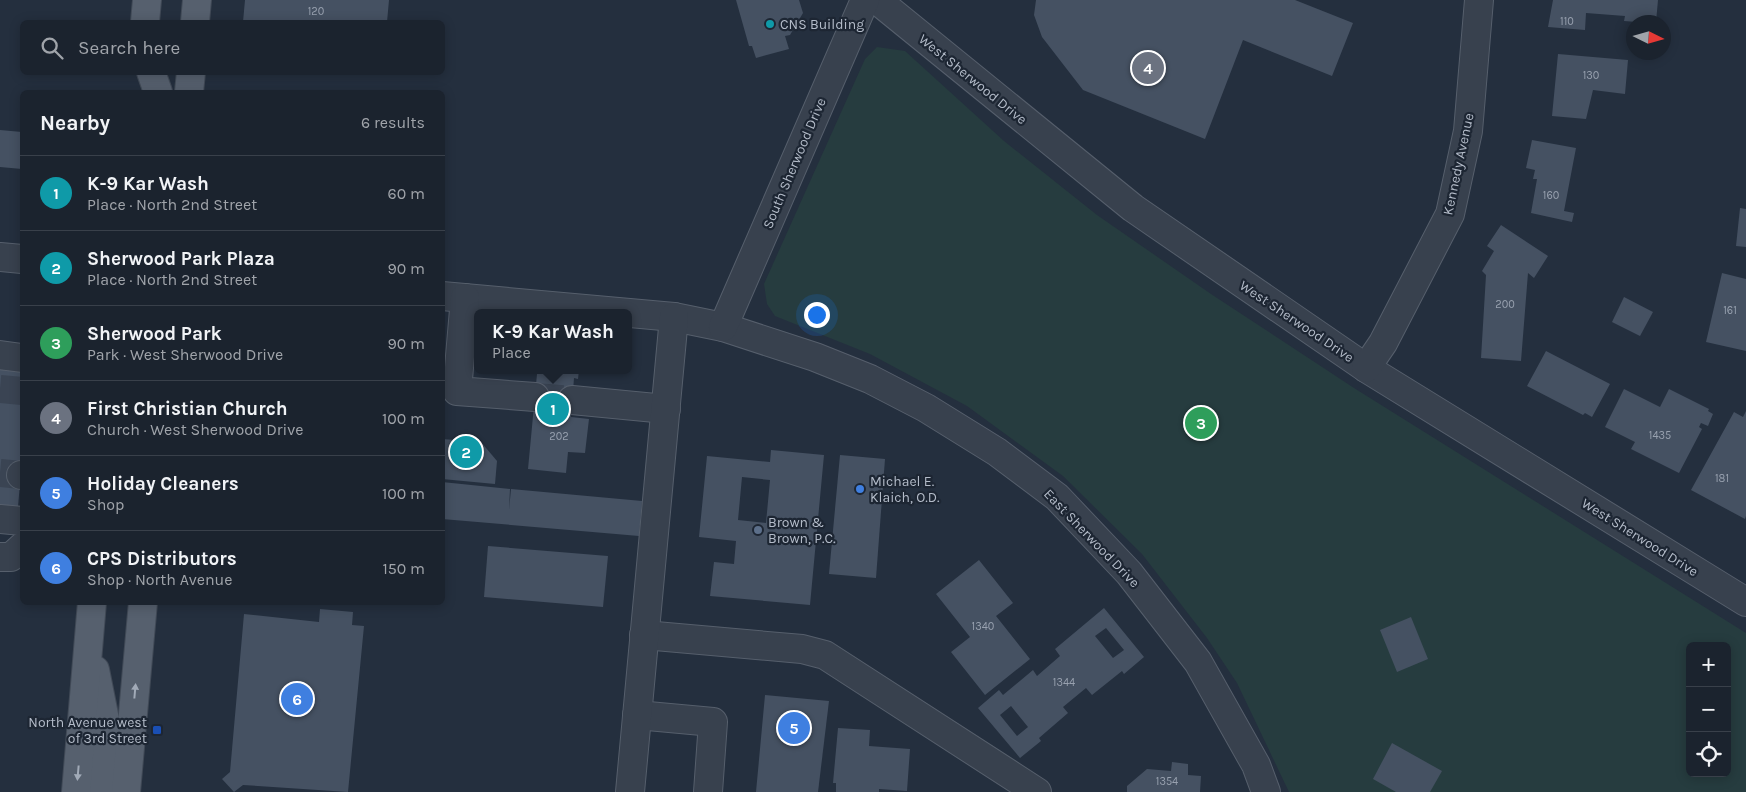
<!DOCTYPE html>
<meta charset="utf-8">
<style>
body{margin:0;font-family:Karla,sans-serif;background:#282f3a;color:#f1f3f6}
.controls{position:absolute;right:15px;bottom:15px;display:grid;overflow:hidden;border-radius:8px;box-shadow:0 2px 12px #0003}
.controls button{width:45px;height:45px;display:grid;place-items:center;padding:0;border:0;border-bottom:1px solid #39404a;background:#1b232e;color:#f1f3f6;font:25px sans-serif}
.compass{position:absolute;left:1626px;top:15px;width:45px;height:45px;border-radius:50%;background:#1b232e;box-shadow:0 2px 12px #0003;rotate:95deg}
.you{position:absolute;left:816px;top:314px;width:18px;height:18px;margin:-12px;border:4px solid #fff;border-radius:50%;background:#1a73e8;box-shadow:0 0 0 8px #1a73e833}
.badge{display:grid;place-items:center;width:32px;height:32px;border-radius:50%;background:#d93025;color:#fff;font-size:16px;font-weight:700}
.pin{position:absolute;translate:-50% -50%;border:2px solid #fff;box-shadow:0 1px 5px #0006}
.popup{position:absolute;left:474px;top:309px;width:158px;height:65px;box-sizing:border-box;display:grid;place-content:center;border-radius:8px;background:#1b232e;filter:drop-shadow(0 1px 4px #0005);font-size:16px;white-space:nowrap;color:#a0a4aa}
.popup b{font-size:19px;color:#f1f3f6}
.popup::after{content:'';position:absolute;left:50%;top:100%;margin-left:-10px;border:10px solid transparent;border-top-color:#1b232e}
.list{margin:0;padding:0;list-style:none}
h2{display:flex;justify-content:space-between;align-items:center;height:65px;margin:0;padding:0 20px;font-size:21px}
h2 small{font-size:16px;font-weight:400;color:#a0a4aa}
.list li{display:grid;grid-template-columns:32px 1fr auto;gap:15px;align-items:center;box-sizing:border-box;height:75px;padding:0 20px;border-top:1px solid #39404a}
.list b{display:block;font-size:19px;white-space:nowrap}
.list p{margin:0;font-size:16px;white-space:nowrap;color:#a0a4aa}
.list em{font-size:16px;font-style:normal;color:#a0a4aa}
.icon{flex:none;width:28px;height:28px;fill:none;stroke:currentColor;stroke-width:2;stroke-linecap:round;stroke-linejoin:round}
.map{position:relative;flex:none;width:1746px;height:792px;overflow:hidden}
.search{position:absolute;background:#1b232e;box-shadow:0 2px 12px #0003;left:20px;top:20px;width:425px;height:55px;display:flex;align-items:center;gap:12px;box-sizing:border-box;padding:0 18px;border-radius:8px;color:#a0a4aa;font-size:19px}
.panel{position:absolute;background:#1b232e;box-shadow:0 2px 12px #0003;left:20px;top:90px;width:425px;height:515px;border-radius:8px}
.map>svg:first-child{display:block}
.green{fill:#263c3f;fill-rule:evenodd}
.building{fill:#455162;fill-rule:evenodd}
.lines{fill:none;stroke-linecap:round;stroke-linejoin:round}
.minor-tunnel{stroke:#3a4453;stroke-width:28;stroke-dasharray:28 14;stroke-linecap:butt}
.minor-casing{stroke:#565f6c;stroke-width:30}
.major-casing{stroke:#414a57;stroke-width:30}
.minor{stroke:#38414e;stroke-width:28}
.major{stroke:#56606e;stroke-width:28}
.oneway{fill:#a1aab7}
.culture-dot{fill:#0f9aa8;stroke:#1d2633;stroke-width:2}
.shop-dot{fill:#3f7fe0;stroke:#1d2633;stroke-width:2}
.service-dot{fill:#5c6f8a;stroke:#1d2633;stroke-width:2}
.transit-dot{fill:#1a4fb4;stroke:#1d2633;stroke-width:2}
.labels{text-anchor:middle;stroke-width:4.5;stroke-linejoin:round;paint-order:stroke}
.number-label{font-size:11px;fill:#98a1af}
.poi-label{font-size:14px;fill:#b4bcc9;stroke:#1d2633;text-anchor:start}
.street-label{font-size:14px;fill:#b4bcc9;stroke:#1d2633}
</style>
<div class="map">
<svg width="1746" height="792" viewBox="0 0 1746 792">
<rect width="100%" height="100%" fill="#242f3e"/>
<path class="green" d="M877,47L905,51L1004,141L1097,215L1211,294L1354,388L1746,633V792H1289L1237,683L1207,638L1142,554L1063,476L967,406L870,354L775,316L767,304L764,284L865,59ZM1690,646H1727V773H1690Z"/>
<g class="building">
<path d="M245,0H389L387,22H243Z"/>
<path d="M736,0H799L803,13L790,35L785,36L789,49L756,58L752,46H749Z"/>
<path d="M1036,0H1295L1353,23L1332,76L1243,40L1205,139L1083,90L1042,37L1034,15Z"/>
<path d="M1553,0H1658L1656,22H1637L1624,21L1625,16L1586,13L1585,30L1548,27Z"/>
<path d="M1558,54L1628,60L1625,94L1593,90L1586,119L1552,116Z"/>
<path d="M0,130L22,132V169L0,167Z"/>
<path d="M1532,140L1576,148L1564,211L1574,213L1572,222L1531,213L1537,179H1533L1535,170L1526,168Z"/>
<path d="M1740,208L1746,209V247L1736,246Z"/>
<path d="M1501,225L1548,256L1534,278L1528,273L1521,361L1481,358L1486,275L1482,271L1494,251L1487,246Z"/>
<path d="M1722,273L1746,279V351L1706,342Z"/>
<path d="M1624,297L1653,312L1640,336L1612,322Z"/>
<path d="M1546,351L1610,384L1592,417L1585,413L1583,415L1527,386Z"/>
<path d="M0,367L22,369V459L18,507L0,506Z"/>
<path d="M534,370H579L578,379L574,378L571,417L589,419L585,453L568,452L566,473L528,469L537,374H533Z"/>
<path d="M1624,389L1660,407L1669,389L1709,409L1708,411L1713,414L1708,426L1701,423L1699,427L1702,429L1679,473L1631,449L1635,442L1605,427Z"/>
<path d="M1746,411V516L1745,519L1691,490L1734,412L1743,417Z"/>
<path d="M442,439L481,442L497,461L495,484L442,479Z"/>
<path d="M771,450L824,455L810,605L710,596L714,562L734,564L736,541L699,537L707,456L770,462ZM742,477L770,480L766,523L738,520Z"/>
<path d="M840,455L885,459L876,578L829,574Z"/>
<path d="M442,482L510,489L509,510L511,489L642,501L639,536L442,519Z"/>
<path d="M488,546L608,556L603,607L484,597Z"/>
<path d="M979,560L1013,603L996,616L1030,659L985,695L951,652L970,637L936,594Z"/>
<path d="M1104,608L1144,657L1124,674L1122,671L1092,695L1086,688L1063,707L1068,713L1039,738L1041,741L1020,758L978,708L999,690L1003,695L1033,670L1037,676L1060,656L1055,649ZM1106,628L1124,650L1113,658L1095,636ZM1011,706L1028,727L1017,736L1000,715Z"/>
<path d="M320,609L353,612L352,625L364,626L348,792L243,785L234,792L222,779L230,772L244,614L319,622Z"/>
<path d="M1411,617L1428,659L1397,672L1380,630Z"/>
<path d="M765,695L829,701L818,792H756Z"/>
<path d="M838,728L870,730L869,746L910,749L907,791L879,789V792H836V783H833Z"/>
<path d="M1392,743L1442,771L1430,792H1396L1373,779Z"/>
<path d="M1172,762L1188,764V775L1201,776L1200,792H1127V786L1147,769L1171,771Z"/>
</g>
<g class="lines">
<g class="minor-tunnel">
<path d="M0,389L22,391"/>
<path d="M535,397L572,400"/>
<path d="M0,473L21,475"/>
</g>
<g class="minor-casing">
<g id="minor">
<path d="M877,0L1133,208L1366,368L1746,602"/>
<path d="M0,257L22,259"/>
<path d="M442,296L674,317L723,327L815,357L870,379L926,408L997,452L1057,497L1129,573L1198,662L1256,765L1266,792"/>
<path d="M465,298L457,391L535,397"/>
<path d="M723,327L865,0"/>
<path d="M0,355L22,358"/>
<path d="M1366,368L1383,343L1450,214L1468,131L1479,0"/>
<path d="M572,400L666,409"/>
<path d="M21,475H22"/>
<path d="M0,519L22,521"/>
<path d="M0,557H11L22,547"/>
<path d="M644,635L802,649L825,655L1037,792"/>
<path d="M637,715L713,722L708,792"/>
<path d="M630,792L674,317"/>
</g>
</g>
<g class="major-casing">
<g id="major">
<path d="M145,22L147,0"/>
<path d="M195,22L197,0"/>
<path d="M151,72L158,92"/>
<path d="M189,92L191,72"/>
<path d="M95,670L107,730L102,792"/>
<path d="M76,792L92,602"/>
<path d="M126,792L143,602"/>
</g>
</g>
<use href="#minor" class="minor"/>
<use href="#major" class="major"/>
</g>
<defs><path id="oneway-solid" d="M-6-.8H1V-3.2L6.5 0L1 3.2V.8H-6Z" transform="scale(1.25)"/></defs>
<g class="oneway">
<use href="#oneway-solid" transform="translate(135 691) rotate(-85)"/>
<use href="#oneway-solid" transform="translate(78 773) rotate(95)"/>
</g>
<circle class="culture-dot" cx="770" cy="24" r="5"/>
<circle class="shop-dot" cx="860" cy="489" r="5"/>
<circle class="service-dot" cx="758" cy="530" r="5"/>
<rect class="transit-dot" x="152" y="725" width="10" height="10" rx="2.5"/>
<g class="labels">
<g class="number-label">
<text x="316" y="15">120</text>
<text x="1567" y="25">110</text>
<text x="1591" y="79">130</text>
<text x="1551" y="199">160</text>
<text x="1505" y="308">200</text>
<text x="1730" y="314">161</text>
<text x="1660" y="439">1435</text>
<text x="559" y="440">202</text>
<text x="1722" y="482">181</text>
<text x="983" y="630">1340</text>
<text x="1064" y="686">1344</text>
<text x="1167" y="785">1354</text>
</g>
<g class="poi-label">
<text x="780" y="29">CNS Building</text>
<text x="870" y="486">Michael E.<tspan x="870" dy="16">Klaich, O.D.</tspan></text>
<text x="768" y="527">Brown &amp;<tspan x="768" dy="16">Brown, P.C.</tspan></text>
<text x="147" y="727" text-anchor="end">North Avenue west<tspan x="147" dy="16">of 3rd Street</tspan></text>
</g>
<g class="street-label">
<text transform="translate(973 79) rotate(39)" y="5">West Sherwood Drive</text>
<text transform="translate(794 163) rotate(-67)" y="5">South Sherwood Drive</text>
<text transform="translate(1458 164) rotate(-78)" y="5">Kennedy Avenue</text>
<text transform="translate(1297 321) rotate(34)" y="5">West Sherwood Drive</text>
<text transform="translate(1640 537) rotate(32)" y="5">West Sherwood Drive</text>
<text transform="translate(1092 538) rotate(46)" y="5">East Sherwood Drive</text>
</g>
</g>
</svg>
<div class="controls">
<button>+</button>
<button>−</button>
<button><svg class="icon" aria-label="locate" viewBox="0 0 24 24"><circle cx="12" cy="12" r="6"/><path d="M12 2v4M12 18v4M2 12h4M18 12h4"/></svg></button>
</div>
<svg class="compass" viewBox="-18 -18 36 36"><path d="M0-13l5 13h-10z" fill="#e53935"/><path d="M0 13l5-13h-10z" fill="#a0a4aa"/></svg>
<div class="you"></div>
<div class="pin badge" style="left:553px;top:409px;background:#0f9aa8">1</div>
<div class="popup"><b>K-9 Kar Wash</b>Place</div>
<div class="pin badge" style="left:466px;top:452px;background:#0f9aa8">2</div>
<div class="pin badge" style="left:1201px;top:423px;background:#2e9e5b">3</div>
<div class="pin badge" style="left:1148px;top:68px;background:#6b7280">4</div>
<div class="pin badge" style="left:794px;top:728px;background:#3f7fe0">5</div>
<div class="pin badge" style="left:297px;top:699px;background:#3f7fe0">6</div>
<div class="search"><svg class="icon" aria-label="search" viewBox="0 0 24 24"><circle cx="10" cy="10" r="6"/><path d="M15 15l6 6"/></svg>Search here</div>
<section class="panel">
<h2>Nearby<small>6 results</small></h2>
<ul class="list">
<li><span class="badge" style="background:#0f9aa8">1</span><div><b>K-9 Kar Wash</b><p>Place · North 2nd Street</p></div><em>60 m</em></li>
<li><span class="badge" style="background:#0f9aa8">2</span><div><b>Sherwood Park Plaza</b><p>Place · North 2nd Street</p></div><em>90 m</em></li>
<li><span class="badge" style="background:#2e9e5b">3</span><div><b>Sherwood Park</b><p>Park · West Sherwood Drive</p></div><em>90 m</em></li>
<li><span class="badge" style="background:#6b7280">4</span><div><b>First Christian Church</b><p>Church · West Sherwood Drive</p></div><em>100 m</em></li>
<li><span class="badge" style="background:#3f7fe0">5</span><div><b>Holiday Cleaners</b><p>Shop</p></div><em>100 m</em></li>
<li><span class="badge" style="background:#3f7fe0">6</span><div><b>CPS Distributors</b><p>Shop · North Avenue</p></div><em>150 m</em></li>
</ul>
</section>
</div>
